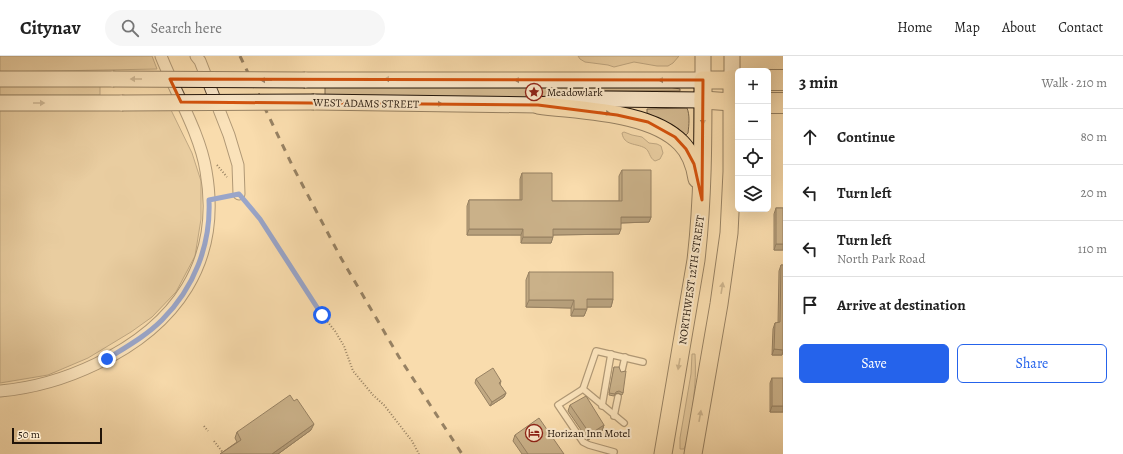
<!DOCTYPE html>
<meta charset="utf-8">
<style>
body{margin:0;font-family:Alegreya,serif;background:#f6f6f6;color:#222}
.controls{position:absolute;right:12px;top:12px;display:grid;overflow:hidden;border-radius:6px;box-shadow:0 4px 16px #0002}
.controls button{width:36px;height:36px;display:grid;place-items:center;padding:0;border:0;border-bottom:1px solid #e0e0e0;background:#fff;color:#222;font:20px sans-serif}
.scale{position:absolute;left:12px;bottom:10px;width:90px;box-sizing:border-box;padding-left:4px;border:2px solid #211409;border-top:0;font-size:11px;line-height:14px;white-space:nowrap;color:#211409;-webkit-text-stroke:3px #fbe8ca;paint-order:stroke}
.stop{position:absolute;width:12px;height:12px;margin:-9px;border:3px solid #2563eb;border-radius:50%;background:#fff}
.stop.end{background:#2563eb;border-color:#fff;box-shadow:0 1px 4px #0008}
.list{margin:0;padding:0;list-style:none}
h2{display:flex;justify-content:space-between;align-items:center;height:52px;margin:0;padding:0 16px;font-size:17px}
h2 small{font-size:13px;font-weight:400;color:#767676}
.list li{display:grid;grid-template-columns:26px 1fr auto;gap:12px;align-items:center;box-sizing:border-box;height:56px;padding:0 16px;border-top:1px solid #e0e0e0}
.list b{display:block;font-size:15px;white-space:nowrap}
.list p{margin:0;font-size:13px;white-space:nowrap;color:#767676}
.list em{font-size:13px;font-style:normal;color:#767676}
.actions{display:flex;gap:8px;padding:12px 16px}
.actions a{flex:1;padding:9px 0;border:1px solid #2563eb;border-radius:6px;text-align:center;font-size:14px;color:#2563eb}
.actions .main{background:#2563eb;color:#fff}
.icon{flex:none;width:22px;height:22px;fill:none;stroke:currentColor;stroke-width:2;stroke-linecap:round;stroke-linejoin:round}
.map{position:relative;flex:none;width:783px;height:398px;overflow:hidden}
header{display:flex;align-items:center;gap:24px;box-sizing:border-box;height:56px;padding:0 20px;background:#fff;border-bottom:1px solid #e0e0e0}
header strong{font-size:19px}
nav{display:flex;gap:22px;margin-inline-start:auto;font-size:14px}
.search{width:280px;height:36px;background:#f6f6f6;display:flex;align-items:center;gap:10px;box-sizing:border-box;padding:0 14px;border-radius:22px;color:#767676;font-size:15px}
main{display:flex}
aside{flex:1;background:#fff}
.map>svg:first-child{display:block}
.green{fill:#d4ba91;stroke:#7a674d}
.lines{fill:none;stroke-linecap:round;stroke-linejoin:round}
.service-casing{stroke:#574632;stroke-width:8}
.minor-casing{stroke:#574632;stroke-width:13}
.secondary-casing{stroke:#211409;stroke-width:17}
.primary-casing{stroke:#211409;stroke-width:19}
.motorway-casing{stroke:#211409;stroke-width:22}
.path{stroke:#211409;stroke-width:2;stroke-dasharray:1 2;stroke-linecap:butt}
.service{stroke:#fbe8ca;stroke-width:5.5}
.minor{stroke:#fbe8ca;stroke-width:11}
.secondary{stroke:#fbe8ca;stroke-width:15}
.primary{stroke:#f9dcad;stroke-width:17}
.motorway{stroke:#f9dcad;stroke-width:20}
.rail{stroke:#211409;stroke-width:3;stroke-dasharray:7 7;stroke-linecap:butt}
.secondary-bridge-casing{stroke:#211409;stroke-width:17;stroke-linecap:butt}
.secondary-bridge{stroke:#fbe8ca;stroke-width:15}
.wall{fill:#7d6b51;stroke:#211409}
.shaded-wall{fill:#665742;stroke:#211409}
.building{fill:#917c5e;stroke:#211409}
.oneway{fill:#998973}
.oneway2{fill:#988263}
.route{stroke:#2563eb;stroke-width:5}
.marked{fill:none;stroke:#d4520c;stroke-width:3;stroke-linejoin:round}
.labels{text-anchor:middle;stroke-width:4;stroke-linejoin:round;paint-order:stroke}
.poi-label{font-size:11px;fill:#211409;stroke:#fbe8ca;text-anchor:start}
.street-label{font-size:11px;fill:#211409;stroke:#fbe8ca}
</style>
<header>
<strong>Citynav</strong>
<div class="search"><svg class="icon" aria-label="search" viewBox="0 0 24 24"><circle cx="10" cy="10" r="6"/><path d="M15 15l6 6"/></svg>Search here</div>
<nav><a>Home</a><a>Map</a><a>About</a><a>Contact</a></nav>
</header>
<main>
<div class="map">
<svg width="783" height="398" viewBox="0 0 783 398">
<rect width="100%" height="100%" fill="#f9dcad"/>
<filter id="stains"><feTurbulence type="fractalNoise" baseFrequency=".005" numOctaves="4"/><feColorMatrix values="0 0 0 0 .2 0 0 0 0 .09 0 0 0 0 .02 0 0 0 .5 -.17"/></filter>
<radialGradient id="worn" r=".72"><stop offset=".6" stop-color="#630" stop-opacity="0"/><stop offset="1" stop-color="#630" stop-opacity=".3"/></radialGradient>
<g class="green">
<path d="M0,0H152L157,13L0,16Z"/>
<path d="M578,0H679L673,7L668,10H657L634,6L614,11L608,9L585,6L580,3Z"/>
<rect x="0" y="30" width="100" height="9"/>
<path d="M325,30H664L680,33V35H602L546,42L325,39Z"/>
<path d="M687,52C690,59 689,69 688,77L686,79L674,70L647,57V53Z"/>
<path d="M0,53L171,54L192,97L201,125V163L195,200L176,236L152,261L131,276L88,302L48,319L0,327Z"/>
<path d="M624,76L632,79L642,81L649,87L657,88L661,90L663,97L660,103L655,105C649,102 650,95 645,92C636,87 624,90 622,77Z"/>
<path d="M692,298H695C697,331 692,356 686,388L684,393H680V382L691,318Z"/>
</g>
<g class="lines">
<g class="service-casing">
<g id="service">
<path d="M622,314L625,301"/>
<path d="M583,333L558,349L583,386L589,389L614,396"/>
<path d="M602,350L611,298"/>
<path d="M614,360L618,341"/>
<path d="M624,367L583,333L596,295L643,306"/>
</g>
</g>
<g class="minor-casing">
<g id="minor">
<path d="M196,0L200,5L229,79L238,109L239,138"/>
<path d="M0,335C34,332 65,323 96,308C176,270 222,206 206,115C200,77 175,36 161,0"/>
</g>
</g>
<g class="secondary-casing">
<g id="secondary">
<path d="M0,23H113"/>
<path d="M305,24H703V0"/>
<path d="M732,24V0"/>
<path d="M314,46L538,49L605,43L703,44"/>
<path d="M0,47H122"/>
</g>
</g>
<g class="primary-casing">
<g id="primary">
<path d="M703,44L732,46"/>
<path d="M538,49C580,55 650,55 681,87C691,97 695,110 697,123"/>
<path d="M663,398L696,204C703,143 703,85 703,24H732V116L729,177L719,248L693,398"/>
</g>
</g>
<g class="motorway-casing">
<g id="motorway">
<path d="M732,24H738"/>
<path d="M768,24H783"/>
<path d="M732,46H738"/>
<path d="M768,47H783"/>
</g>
</g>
<g class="path">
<path d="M217,109L227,121"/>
<path d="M246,147L260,163L322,259L335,275L344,290L353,315L373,339L384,349L412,385L419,398"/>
<path d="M204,370L208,375"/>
<path d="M214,385L224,398"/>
</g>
<use href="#service" class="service"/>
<use href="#minor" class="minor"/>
<use href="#secondary" class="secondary"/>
<use href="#primary" class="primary"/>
<use href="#motorway" class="motorway"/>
<path class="rail" d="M240,0L293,111L341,202L399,301L462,398"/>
<g class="secondary-bridge-casing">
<g id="secondary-bridge">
<path d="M113,23L305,24"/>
<path d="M122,47L314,46"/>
</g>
</g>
<use href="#secondary-bridge" class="secondary-bridge"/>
</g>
<g class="wall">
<path d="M622,114L651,161L649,166L621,167L619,178L553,179L551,187H521V179H467V150L469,144H520V123L522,117L552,145H619V120Z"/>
<path d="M776,152H783V194H774V158Z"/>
<path d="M781,209H783V296L782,299H772L773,273L775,267H778L779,215Z"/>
<path d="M529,216L613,243L611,251H587L584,260H571V252L526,251V224Z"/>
<path d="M614,311L621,316L623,337L622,339L618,337L615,338L614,340L609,339Z"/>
<path d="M772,322L783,356H770V327Z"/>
<path d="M476,323L501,325L500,329L506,337L504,341L490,350L475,327Z"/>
<path d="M570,349L604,369L602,375L588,384L568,355Z"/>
<path d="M311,374L278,398H220L237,386L235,382L237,376Z"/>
<path d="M515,379L564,398H522L513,385Z"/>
</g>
<g class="shaded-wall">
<path d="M621,161H651L649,166L619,167Z"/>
<path d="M469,173H523L521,179H467Z"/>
<path d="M553,173H621L619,178L551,179Z"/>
<path d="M523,181H553L551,187H521Z"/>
<path d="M776,188H783V194H774Z"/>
<path d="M587,243H613L611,251H584Z"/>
<path d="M529,244H574L571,252L526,251Z"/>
<path d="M574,253H587L584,260H571Z"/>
<path d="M774,293L783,294L782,299H772Z"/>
<path d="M506,337L504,341L490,350L492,346Z"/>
<path d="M772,350H783V356H770Z"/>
<path d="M314,368L311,374L278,398H272Z"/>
<path d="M604,369L602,375L588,384L590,378Z"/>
</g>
<g class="building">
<path d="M622,114H651V161H621V173H553V181H523V173H469V144H522V117H552V145H622Z"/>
<rect x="776" y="152" width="7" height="36"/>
<path d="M781,209H783V294L774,293L775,267L780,266Z"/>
<path d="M529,216H613V243H587V253H574V244H529Z"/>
<path d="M614,311H619L621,316L626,315L623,337L619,335L616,336L615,338L609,337Z"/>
<path d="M493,312L501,325L499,327L506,337L492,346L476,323Z"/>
<rect x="772" y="322" width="11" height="28"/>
<path d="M290,339L294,345L297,343L314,368L272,398H220L241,384L237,376Z"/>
<path d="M586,340L604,369L590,378L570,349Z"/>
<path d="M539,362L564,398H528L515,379Z"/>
</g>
<defs><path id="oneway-solid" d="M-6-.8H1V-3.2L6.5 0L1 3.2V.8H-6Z"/></defs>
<g class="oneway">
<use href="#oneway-solid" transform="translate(136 23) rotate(180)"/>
<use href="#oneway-solid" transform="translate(390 23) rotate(-180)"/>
<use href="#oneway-solid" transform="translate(266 24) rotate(-180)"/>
<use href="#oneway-solid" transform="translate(520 24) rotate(-180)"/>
<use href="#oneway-solid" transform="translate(664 24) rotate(-180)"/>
<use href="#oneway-solid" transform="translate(39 47)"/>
<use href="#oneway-solid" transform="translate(437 48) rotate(1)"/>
</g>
<g class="oneway2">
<use href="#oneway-solid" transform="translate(605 57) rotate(7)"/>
<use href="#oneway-solid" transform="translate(703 63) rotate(90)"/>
<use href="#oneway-solid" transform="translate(722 232) rotate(-81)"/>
<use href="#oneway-solid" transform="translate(679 308) rotate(100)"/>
<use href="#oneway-solid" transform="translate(700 360) rotate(-80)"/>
</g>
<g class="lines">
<path class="route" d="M107,303C126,291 146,280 162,264C194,232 211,189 209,144L239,138L260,163L322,259"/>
</g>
<path d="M0 0H783V398H0ZM170,23L703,24L702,144L694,108L686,93L675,81L648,66L617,59L538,49L181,46Z" fill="#f9dcad" fill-opacity=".55" fill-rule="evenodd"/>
<path class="marked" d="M170,23L703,24L702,144L694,108L686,93L675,81L648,66L617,59L538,49L181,46Z"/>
<defs>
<g id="sight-ring" transform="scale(0.9)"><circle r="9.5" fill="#fbe8ca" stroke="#8f2418" stroke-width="1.5"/><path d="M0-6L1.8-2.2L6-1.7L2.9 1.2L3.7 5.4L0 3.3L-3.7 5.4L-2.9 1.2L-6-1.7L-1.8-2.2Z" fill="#8f2418"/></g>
<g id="hotel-ring" transform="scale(0.9)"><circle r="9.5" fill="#fbe8ca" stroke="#8f2418" stroke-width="1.5"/><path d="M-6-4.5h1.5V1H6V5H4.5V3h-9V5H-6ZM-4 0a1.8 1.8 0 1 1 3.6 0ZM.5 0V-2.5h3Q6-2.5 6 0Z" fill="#8f2418"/></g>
</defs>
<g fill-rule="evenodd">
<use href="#sight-ring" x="534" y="36"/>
<use href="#hotel-ring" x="534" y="377"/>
</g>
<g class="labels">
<g class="poi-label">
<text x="547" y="40">Meadowlark</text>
<text x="547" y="381">Horizan Inn Motel</text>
</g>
<g class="street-label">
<text transform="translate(366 47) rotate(1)" y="4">WEST ADAMS STREET</text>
<text transform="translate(691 224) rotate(-82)" y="4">NORTHWEST 12TH STREET</text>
</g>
</g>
<rect width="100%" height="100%" filter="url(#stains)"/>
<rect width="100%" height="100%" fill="url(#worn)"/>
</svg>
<div class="controls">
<button>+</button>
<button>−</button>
<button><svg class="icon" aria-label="locate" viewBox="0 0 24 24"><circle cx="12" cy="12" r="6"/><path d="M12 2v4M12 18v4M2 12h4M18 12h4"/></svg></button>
<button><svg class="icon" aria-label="layers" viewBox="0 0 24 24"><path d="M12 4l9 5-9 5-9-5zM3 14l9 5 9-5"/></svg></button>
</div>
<div class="scale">50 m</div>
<div class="stop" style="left:322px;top:259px"></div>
<div class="stop end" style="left:107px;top:303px"></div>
</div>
<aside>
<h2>3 min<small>Walk · 210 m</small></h2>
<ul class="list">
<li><svg class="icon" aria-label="ahead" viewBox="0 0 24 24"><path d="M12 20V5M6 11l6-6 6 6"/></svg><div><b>Continue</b></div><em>80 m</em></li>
<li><svg class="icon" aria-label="left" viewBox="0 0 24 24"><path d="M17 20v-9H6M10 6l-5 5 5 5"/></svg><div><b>Turn left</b></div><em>20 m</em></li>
<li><svg class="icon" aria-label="left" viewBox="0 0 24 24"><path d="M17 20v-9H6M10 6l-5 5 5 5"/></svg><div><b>Turn left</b><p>North Park Road</p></div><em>110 m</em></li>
<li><svg class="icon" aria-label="arrive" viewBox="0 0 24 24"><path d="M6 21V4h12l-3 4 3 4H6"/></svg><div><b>Arrive at destination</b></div></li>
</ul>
<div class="actions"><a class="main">Save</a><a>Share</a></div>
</aside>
</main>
